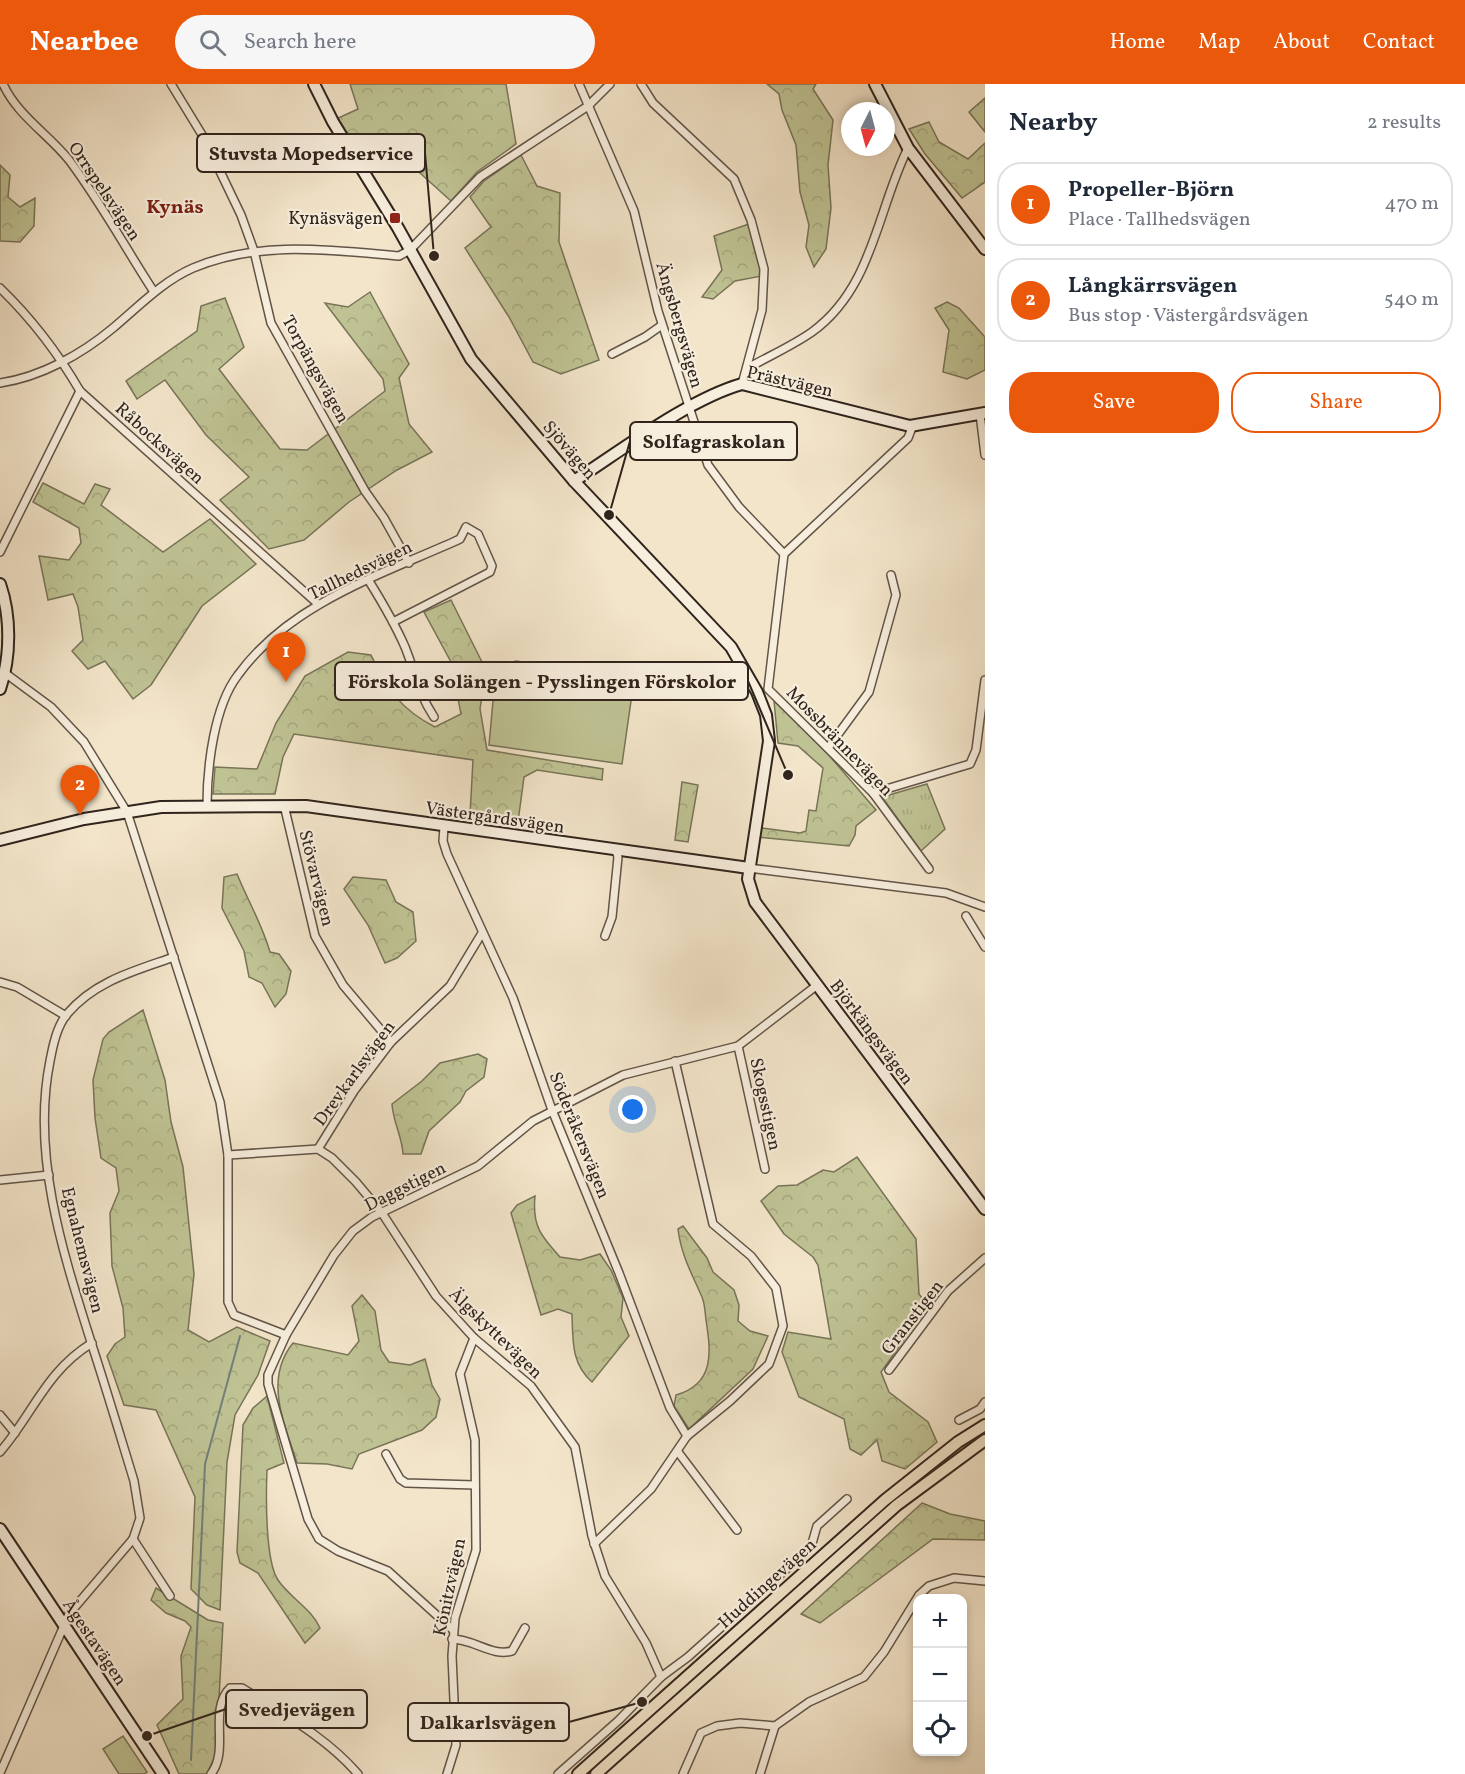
<!DOCTYPE html>
<meta charset="utf-8">
<style>
body{margin:0;font-family:Vollkorn,serif;background:#f6f6f7;color:#1f2937}
.controls{position:absolute;right:18px;bottom:18px;display:grid;overflow:hidden;border-radius:12px;box-shadow:0 3px 9px #0003}
.controls button{width:54px;height:54px;display:grid;place-items:center;padding:0;border:0;border-bottom:2px solid #e0e1e3;background:#fff;color:#1f2937;font:30px sans-serif}
.compass{position:absolute;left:841px;top:18px;width:54px;height:54px;border-radius:50%;background:#fff;box-shadow:0 3px 9px #0003;rotate:186deg}
.you{position:absolute;left:633px;top:1026px;width:21px;height:21px;margin:-15px;border:4px solid #fff;border-radius:50%;background:#1a73e8;box-shadow:0 0 0 9px #1a73e833}
.badge{display:grid;place-items:center;width:39px;height:39px;border-radius:50%;background:#ea580c;color:#fff;font-size:20px;font-weight:700}
.pin{position:absolute;translate:-50% -50px;filter:drop-shadow(0 2px 3px #0008)}
.pin::after{content:'';position:absolute;top:32px;width:21px;height:18px;background:inherit;clip-path:polygon(0 0,100% 0,50% 100%)}
.list{margin:0;padding:0;list-style:none}
h2{display:flex;justify-content:space-between;align-items:center;height:78px;margin:0;padding:0 24px;font-size:26px}
h2 small{font-size:20px;font-weight:400;color:#747a83}
.list li{display:grid;grid-template-columns:39px 1fr auto;gap:18px;align-items:center;box-sizing:border-box;height:84px;margin:0 12px 12px;padding:0 12px;border:2px solid #e0e1e3;border-radius:24px}
.list b{display:block;font-size:22px;white-space:nowrap}
.list p{margin:0;font-size:20px;white-space:nowrap;color:#747a83}
.list em{font-size:20px;font-style:normal;color:#747a83}
.actions{display:flex;gap:12px;padding:18px 24px}
.actions a{flex:1;padding:14px 0;border:2px solid #ea580c;border-radius:24px;text-align:center;font-size:21px;color:#ea580c}
.actions .main{background:#ea580c;color:#fff}
.icon{flex:none;width:33px;height:33px;fill:none;stroke:currentColor;stroke-width:2;stroke-linecap:round;stroke-linejoin:round}
.map{position:relative;flex:none;width:985px;height:1690px;overflow:hidden}
header{display:flex;align-items:center;gap:36px;box-sizing:border-box;height:84px;padding:0 30px;background:#ea580c;color:#fff}
header strong{font-size:28px}
nav{display:flex;gap:33px;margin-inline-start:auto;font-size:21px}
.search{width:420px;height:54px;background:#f6f6f7;display:flex;align-items:center;gap:15px;box-sizing:border-box;padding:0 21px;border-radius:33px;color:#747a83;font-size:22px}
main{display:flex}
aside{flex:1;background:#fff}
.map>svg:first-child{display:block}
.forest{fill:url(#forest-crowns);stroke:#787458;stroke-width:1.5}
.park{fill:url(#park-tufts);stroke:#787458;stroke-width:1.5}
.garden{fill:#bfc394;stroke:#787458;stroke-width:1.5}
.lines{fill:none;stroke-linecap:round;stroke-linejoin:round}
.stream{stroke:#72807c;stroke-width:2}
.street-casing{stroke:#625448;stroke-width:10}
.secondary-casing{stroke:#31241d;stroke-width:14}
.primary-casing{stroke:#31241d;stroke-width:14}
.street{stroke:#f7eedd;stroke-width:7}
.secondary{stroke:#f7eedd;stroke-width:10}
.primary{stroke:#f3e5ca;stroke-width:10}
.poi-dot{fill:#8f2418;stroke:#f7eedd;stroke-width:2}
.labels{text-anchor:middle;stroke-width:4.5;stroke-linejoin:round;paint-order:stroke}
.street-label{font-size:18px;fill:#31241d;stroke:#f7eedd}
.poi-label{font-size:18px;fill:#31241d;stroke:#f7eedd;text-anchor:end}
.neighbourhood-label{font-size:20px;font-weight:bold;fill:#7a1f14;stroke:#f7eedd}
.leader{fill:none;stroke:#31241d;stroke-width:2}
.callout-dot{fill:#31241d;stroke:#f7eedd;stroke-width:2}
.callout{fill:#f7eedd;stroke:#31241d;stroke-width:2}
.callout-label{font-size:20px;text-anchor:middle;font-weight:bold;fill:#31241d}
</style>
<header>
<strong>Nearbee</strong>
<div class="search"><svg class="icon" aria-label="search" viewBox="0 0 24 24"><circle cx="10" cy="10" r="6"/><path d="M15 15l6 6"/></svg>Search here</div>
<nav><a>Home</a><a>Map</a><a>About</a><a>Contact</a></nav>
</header>
<main>
<div class="map">
<svg width="985" height="1690" viewBox="0 0 985 1690">
<defs>
<pattern id="forest-crowns" width="20" height="18" patternUnits="userSpaceOnUse" patternTransform="scale(1.5)"><rect width="20" height="18" fill="#bfc394"/><path d="M2 6a3 3 0 1 1 6 0M12 15a3 3 0 1 1 6 0" fill="none" stroke="#a5a77f"/></pattern>
<pattern id="park-tufts" width="24" height="20" patternUnits="userSpaceOnUse" patternTransform="scale(1.5)"><rect width="24" height="20" fill="#bfc394"/><path d="M3 7l-1-3M5 7V3M7 7l1-3M15 17l-1-3M17 17v-4M19 17l1-3" fill="none" stroke="#a5a77f"/></pattern>
</defs>
<rect width="100%" height="100%" fill="#f3e5ca"/>
<filter id="stains"><feTurbulence type="fractalNoise" baseFrequency=".00333" numOctaves="4"/><feColorMatrix values="0 0 0 0 .2 0 0 0 0 .09 0 0 0 0 .02 0 0 0 .5 -.17"/></filter>
<radialGradient id="worn" r=".72"><stop offset=".6" stop-color="#630" stop-opacity="0"/><stop offset="1" stop-color="#630" stop-opacity=".3"/></radialGradient>
<g class="forest">
<path d="M350,0H506L516,60L477,88L451,117L390,62L363,71L336,35L358,25Z"/>
<path d="M767,0H816L813,5L833,36L828,81L831,124L826,165L814,183L806,163L809,141L800,108L796,61L782,26L779,10Z"/>
<path d="M985,14V48L969,28Z"/>
<path d="M929,38L939,58L968,75L985,59V98L962,114L925,70L909,45Z"/>
<path d="M521,71L537,102L560,109L559,158L599,276L561,290L533,278L509,233L465,164L491,143L470,113L484,97Z"/>
<path d="M0,81L10,91L8,113L20,123L35,114L34,142L20,158L0,157Z"/>
<path d="M749,140L759,170L762,192L735,197L713,215L702,213L722,186L714,152Z"/>
<path d="M370,208L409,280L399,294L409,340L432,368L397,386L349,418L304,456L269,465L220,416L249,393L206,351L165,296L137,315L126,297L197,247L201,222L225,214L244,263L219,285L280,365L307,366L385,307L383,295L325,219L348,223Z"/>
<path d="M947,218L959,224L985,253V286L967,295L943,288L949,246L935,224Z"/>
<path d="M43,399L84,420L95,400L110,405L101,421L163,468L210,435L256,480L202,522L151,601L133,615L105,577L88,585L72,567L83,556L78,523L73,510L48,516L39,472L69,476L81,459L79,444L33,418Z"/>
<path d="M451,516L486,586L480,625L487,666L603,685L602,696L537,686L524,693L518,738L470,731L473,676L294,650L283,673L275,710H213L215,683L257,685L276,639L305,592L348,568L371,571C388,606 400,625 435,643L461,630L451,578L424,528Z"/>
<path d="M774,617L821,662L876,726L856,742L855,751L849,762L757,753L762,744L800,749L806,747L809,726L816,727L823,684L798,662L778,659Z"/>
<path d="M682,698L698,701L688,758L675,756Z"/>
<path d="M237,790C248,817 262,840 270,868L279,870L291,887L286,910L275,923L262,899L249,893L244,867L222,824L224,793Z"/>
<path d="M353,793L386,796L396,818L413,828L416,857L397,874L385,879L368,841L344,805Z"/>
<path d="M143,926L165,996L171,1038L183,1083L194,1190L188,1246L209,1258L237,1243L270,1257L258,1291L235,1331L227,1378L220,1526L207,1521L191,1505L195,1413L156,1326L124,1321L107,1272L115,1260L125,1253L123,1224L112,1182L110,1129L119,1107L116,1084L101,1074L95,1034L93,996L103,955L109,948Z"/>
<path d="M478,970L487,975L484,993L466,1007L460,1018L429,1047L421,1070H403C402,1052 393,1038 392,1020L422,997L440,979Z"/>
<path d="M857,1073L916,1155L919,1210L928,1222L881,1288L889,1308L928,1338L937,1358L905,1385L882,1377L877,1356L861,1371L850,1365L844,1335L799,1313L782,1268L788,1248L831,1255L818,1181L813,1173L784,1150L761,1117L778,1102L797,1101L823,1086L834,1088Z"/>
<path d="M535,1112C532,1142 541,1152 560,1173L580,1176L600,1170L611,1186L623,1214L621,1233L629,1252L592,1298C571,1279 573,1257 572,1230L558,1225L541,1231L511,1129L517,1121Z"/>
<path d="M683,1142L707,1174L713,1188L734,1206L739,1221L738,1237L750,1247L768,1252L753,1285L689,1345L674,1322L676,1311C715,1300 711,1268 706,1236C705,1229 705,1220 702,1213C692,1190 681,1171 678,1145Z"/>
<path d="M362,1211L375,1227L381,1266L389,1278L410,1281L425,1275L432,1301L440,1315L436,1333L422,1346L359,1370L352,1385L327,1380L297,1379C285,1340 263,1296 293,1259L348,1271L359,1257L352,1222Z"/>
<path d="M267,1312L284,1379L267,1386C266,1410 265,1477 278,1496C290,1514 311,1524 320,1544L305,1559L258,1489L240,1479L237,1468L243,1341L253,1324Z"/>
<path d="M922,1419L950,1430L985,1437V1456L933,1455L820,1539L801,1530Z"/>
<path d="M156,1504L208,1536L223,1539L216,1670L207,1690H179L157,1641L183,1615L181,1572L191,1543L185,1537L166,1529L151,1516Z"/>
</g>
<path class="park" d="M927,700L945,745L921,767L882,713Z"/>
<g class="garden">
<path d="M516,577L634,596L622,680L489,661L496,584Z"/>
<path d="M123,1652L147,1688L144,1690H119L103,1665Z"/>
</g>
<g class="lines">
<path class="stream" d="M191,1676L205,1380L240,1252"/>
<g class="street-casing">
<g id="street">
<path d="M3,0C17,31 48,50 69,76C100,117 126,165 154,208"/>
<path d="M171,0L204,54L241,131L254,167L271,239L365,407L384,434L409,479"/>
<path d="M579,0L634,127L658,227L708,381L739,423L784,470"/>
<path d="M641,0L653,19L734,95L751,136L764,185L762,226L742,300"/>
<path d="M0,204C31,234 58,269 80,307L318,520"/>
<path d="M612,270L645,253L662,241"/>
<path d="M748,284C769,272 792,262 812,248C873,204 877,126 908,64"/>
<path d="M0,299C41,293 82,270 113,244C138,223 163,197 193,184C259,156 330,166 399,172L410,166L480,93L588,22L610,0"/>
<path d="M980,330L985,371"/>
<path d="M913,341L908,354L784,470L768,605L873,709L929,785"/>
<path d="M0,468L80,307"/>
<path d="M369,497C382,518 395,540 405,563C416,590 417,607 434,633"/>
<path d="M5,589L51,623L84,658L127,728L220,1018L228,1071V1218L234,1231L286,1251"/>
<path d="M828,664L869,608L896,511L891,491"/>
<path d="M873,709L970,680L976,666L985,596"/>
<path d="M284,721L315,852L343,901L391,958"/>
<path d="M207,722C207,683 214,622 238,591C290,519 383,490 460,455L466,443L478,450L492,482L490,488L393,538"/>
<path d="M444,743L443,757L447,770L513,914L552,1026L619,1189L670,1324L687,1352L651,1405L594,1460"/>
<path d="M749,784L946,809L985,823"/>
<path d="M966,832L985,863"/>
<path d="M605,852L612,833L618,773L616,767"/>
<path d="M0,898L17,903L66,932"/>
<path d="M738,962L765,1085"/>
<path d="M675,977L713,1140L751,1172L776,1204L783,1242L769,1280L730,1317L687,1352"/>
<path d="M318,1065L354,1007L391,958L450,902L482,849"/>
<path d="M228,1071L318,1065L332,1074L356,1098L382,1129L436,1212L474,1254L531,1302L575,1363L592,1452L605,1492L646,1559L661,1593"/>
<path d="M0,1096L49,1091"/>
<path d="M889,1286L948,1207L985,1174"/>
<path d="M0,1331L15,1349"/>
<path d="M959,1336L980,1325L985,1318"/>
<path d="M0,1368C33,1330 46,1287 92,1259"/>
<path d="M678,1368L737,1446"/>
<path d="M386,1370L400,1395L406,1399L475,1401"/>
<path d="M133,1455L170,1512"/>
<path d="M453,1546L388,1487L338,1467L319,1455L308,1435L268,1300V1291L286,1251L334,1171L353,1147L372,1133L478,1082L533,1037L623,991L738,962L816,902"/>
<path d="M452,1555C474,1555 492,1573 512,1567L525,1544"/>
<path d="M0,1689L69,1530L133,1455L140,1434L134,1397C120,1351 106,1304 91,1258C63,1169 31,1071 50,977C53,961 57,942 67,930C95,897 134,887 174,873"/>
<path d="M211,1690C230,1666 208,1626 230,1604H242C283,1630 326,1653 358,1690"/>
<path d="M447,1690L456,1661L452,1572L455,1534L476,1466L475,1356L460,1290L474,1254"/>
<path d="M558,1690L619,1636L661,1593L688,1573L811,1463L817,1442L847,1415"/>
<path d="M683,1690L701,1649L717,1642L740,1639L775,1642L809,1618L864,1593L884,1568L919,1511L929,1502L954,1494L985,1497"/>
<path d="M760,1690L775,1642"/>
</g>
</g>
<g class="secondary-casing">
<g id="secondary">
<path d="M314,0L333,38L398,144L471,275L574,397L731,563L757,608L766,631L769,657L748,795L755,818L985,1125"/>
<path d="M875,0L908,64L985,165"/>
<path d="M574,397C622,366 689,315 742,300L910,342L985,329"/>
<path d="M0,500C11,532 11,572 0,605"/>
<path d="M0,756L84,735L161,723L306,722L749,784"/>
<path d="M0,1445L163,1690"/>
</g>
</g>
<g class="primary-casing">
<g id="primary">
<path d="M578,1690L885,1416L958,1358L985,1341"/>
<path d="M596,1690L897,1421L985,1356"/>
</g>
</g>
<use href="#street" class="street"/>
<use href="#secondary" class="secondary"/>
<use href="#primary" class="primary"/>
</g>
<rect class="poi-dot" x="389" y="128" width="12" height="12" rx="3"/>
<g class="labels">
<g class="street-label">
<text transform="translate(105 107) rotate(56)" y="6">Orrspelsvägen</text>
<text transform="translate(680 241) rotate(74)" y="6">Ängsbergsvägen</text>
<text transform="translate(316 285) rotate(61)" y="6">Torpängsvägen</text>
<text transform="translate(790 297) rotate(13)" y="6">Prästvägen</text>
<text transform="translate(160 359) rotate(42)" y="6">Råbocksvägen</text>
<text transform="translate(570 366) rotate(49)" y="6">Sjövägen</text>
<text transform="translate(360 486) rotate(-26)" y="6">Tallhedsvägen</text>
<text transform="translate(840 657) rotate(46)" y="6">Mossbrännevägen</text>
<text transform="translate(495 733) rotate(8)" y="6">Västergårdsvägen</text>
<text transform="translate(317 794) rotate(76)" y="6">Stövarvägen</text>
<text transform="translate(872 948) rotate(53)" y="6">Björkängsvägen</text>
<text transform="translate(354 989) rotate(-54)" y="6">Drevkarlsvägen</text>
<text transform="translate(766 1020) rotate(78)" y="6">Skogsstigen</text>
<text transform="translate(580 1051) rotate(68)" y="6">Söderåkersvägen</text>
<text transform="translate(405 1102) rotate(-27)" y="6">Daggstigen</text>
<text transform="translate(83 1166) rotate(76)" y="6">Egnahemsvägen</text>
<text transform="translate(912 1233) rotate(-52)" y="6">Granstigen</text>
<text transform="translate(496 1249) rotate(44)" y="6">Älgskyttevägen</text>
<text transform="translate(767 1499) rotate(-42)" y="6">Huddingevägen</text>
<text transform="translate(449 1503) rotate(-78)" y="6">Könitzvägen</text>
<text transform="translate(95 1558) rotate(56)" y="6">Ågestavägen</text>
</g>
<g class="poi-label">
<text x="383" y="140">Kynäsvägen</text>
</g>
<g class="neighbourhood-label">
<text x="175" y="129">Kynäs</text>
</g>
</g>
<path class="leader" d="M434 172L425 69M609 431L630 357M788 691L748 597M147 1652L226 1625M642 1618L569 1638"/>
<g class="callout-dot">
<circle cx="434" cy="172" r="6"/>
<circle cx="609" cy="431" r="6"/>
<circle cx="788" cy="691" r="6"/>
<circle cx="147" cy="1652" r="6"/>
<circle cx="642" cy="1618" r="6"/>
</g>
<g class="callout">
<rect x="197" y="50" width="228" height="38" rx="6"/>
<rect x="630" y="338" width="167" height="38" rx="6"/>
<rect x="335" y="578" width="413" height="38" rx="6"/>
<rect x="226" y="1606" width="141" height="38" rx="6"/>
<rect x="408" y="1619" width="161" height="38" rx="6"/>
</g>
<g class="callout-label">
<text x="311" y="76">Stuvsta Mopedservice</text>
<text x="714" y="364">Solfagraskolan</text>
<text x="542" y="604">Förskola Solängen - Pysslingen Förskolor</text>
<text x="297" y="1632">Svedjevägen</text>
<text x="488" y="1645">Dalkarlsvägen</text>
</g>
<rect width="100%" height="100%" filter="url(#stains)"/>
<rect width="100%" height="100%" fill="url(#worn)"/>
</svg>
<div class="controls">
<button>+</button>
<button>−</button>
<button><svg class="icon" aria-label="locate" viewBox="0 0 24 24"><circle cx="12" cy="12" r="6"/><path d="M12 2v4M12 18v4M2 12h4M18 12h4"/></svg></button>
</div>
<svg class="compass" viewBox="-18 -18 36 36"><path d="M0-13l5 13h-10z" fill="#e53935"/><path d="M0 13l5-13h-10z" fill="#747a83"/></svg>
<div class="you"></div>
<div class="pin badge" style="left:286px;top:598px">1</div>
<div class="pin badge" style="left:80px;top:731px">2</div>
</div>
<aside>
<h2>Nearby<small>2 results</small></h2>
<ul class="list">
<li><span class="badge">1</span><div><b>Propeller-Björn</b><p>Place · Tallhedsvägen</p></div><em>470 m</em></li>
<li><span class="badge">2</span><div><b>Långkärrsvägen</b><p>Bus stop · Västergårdsvägen</p></div><em>540 m</em></li>
</ul>
<div class="actions"><a class="main">Save</a><a>Share</a></div>
</aside>
</main>
